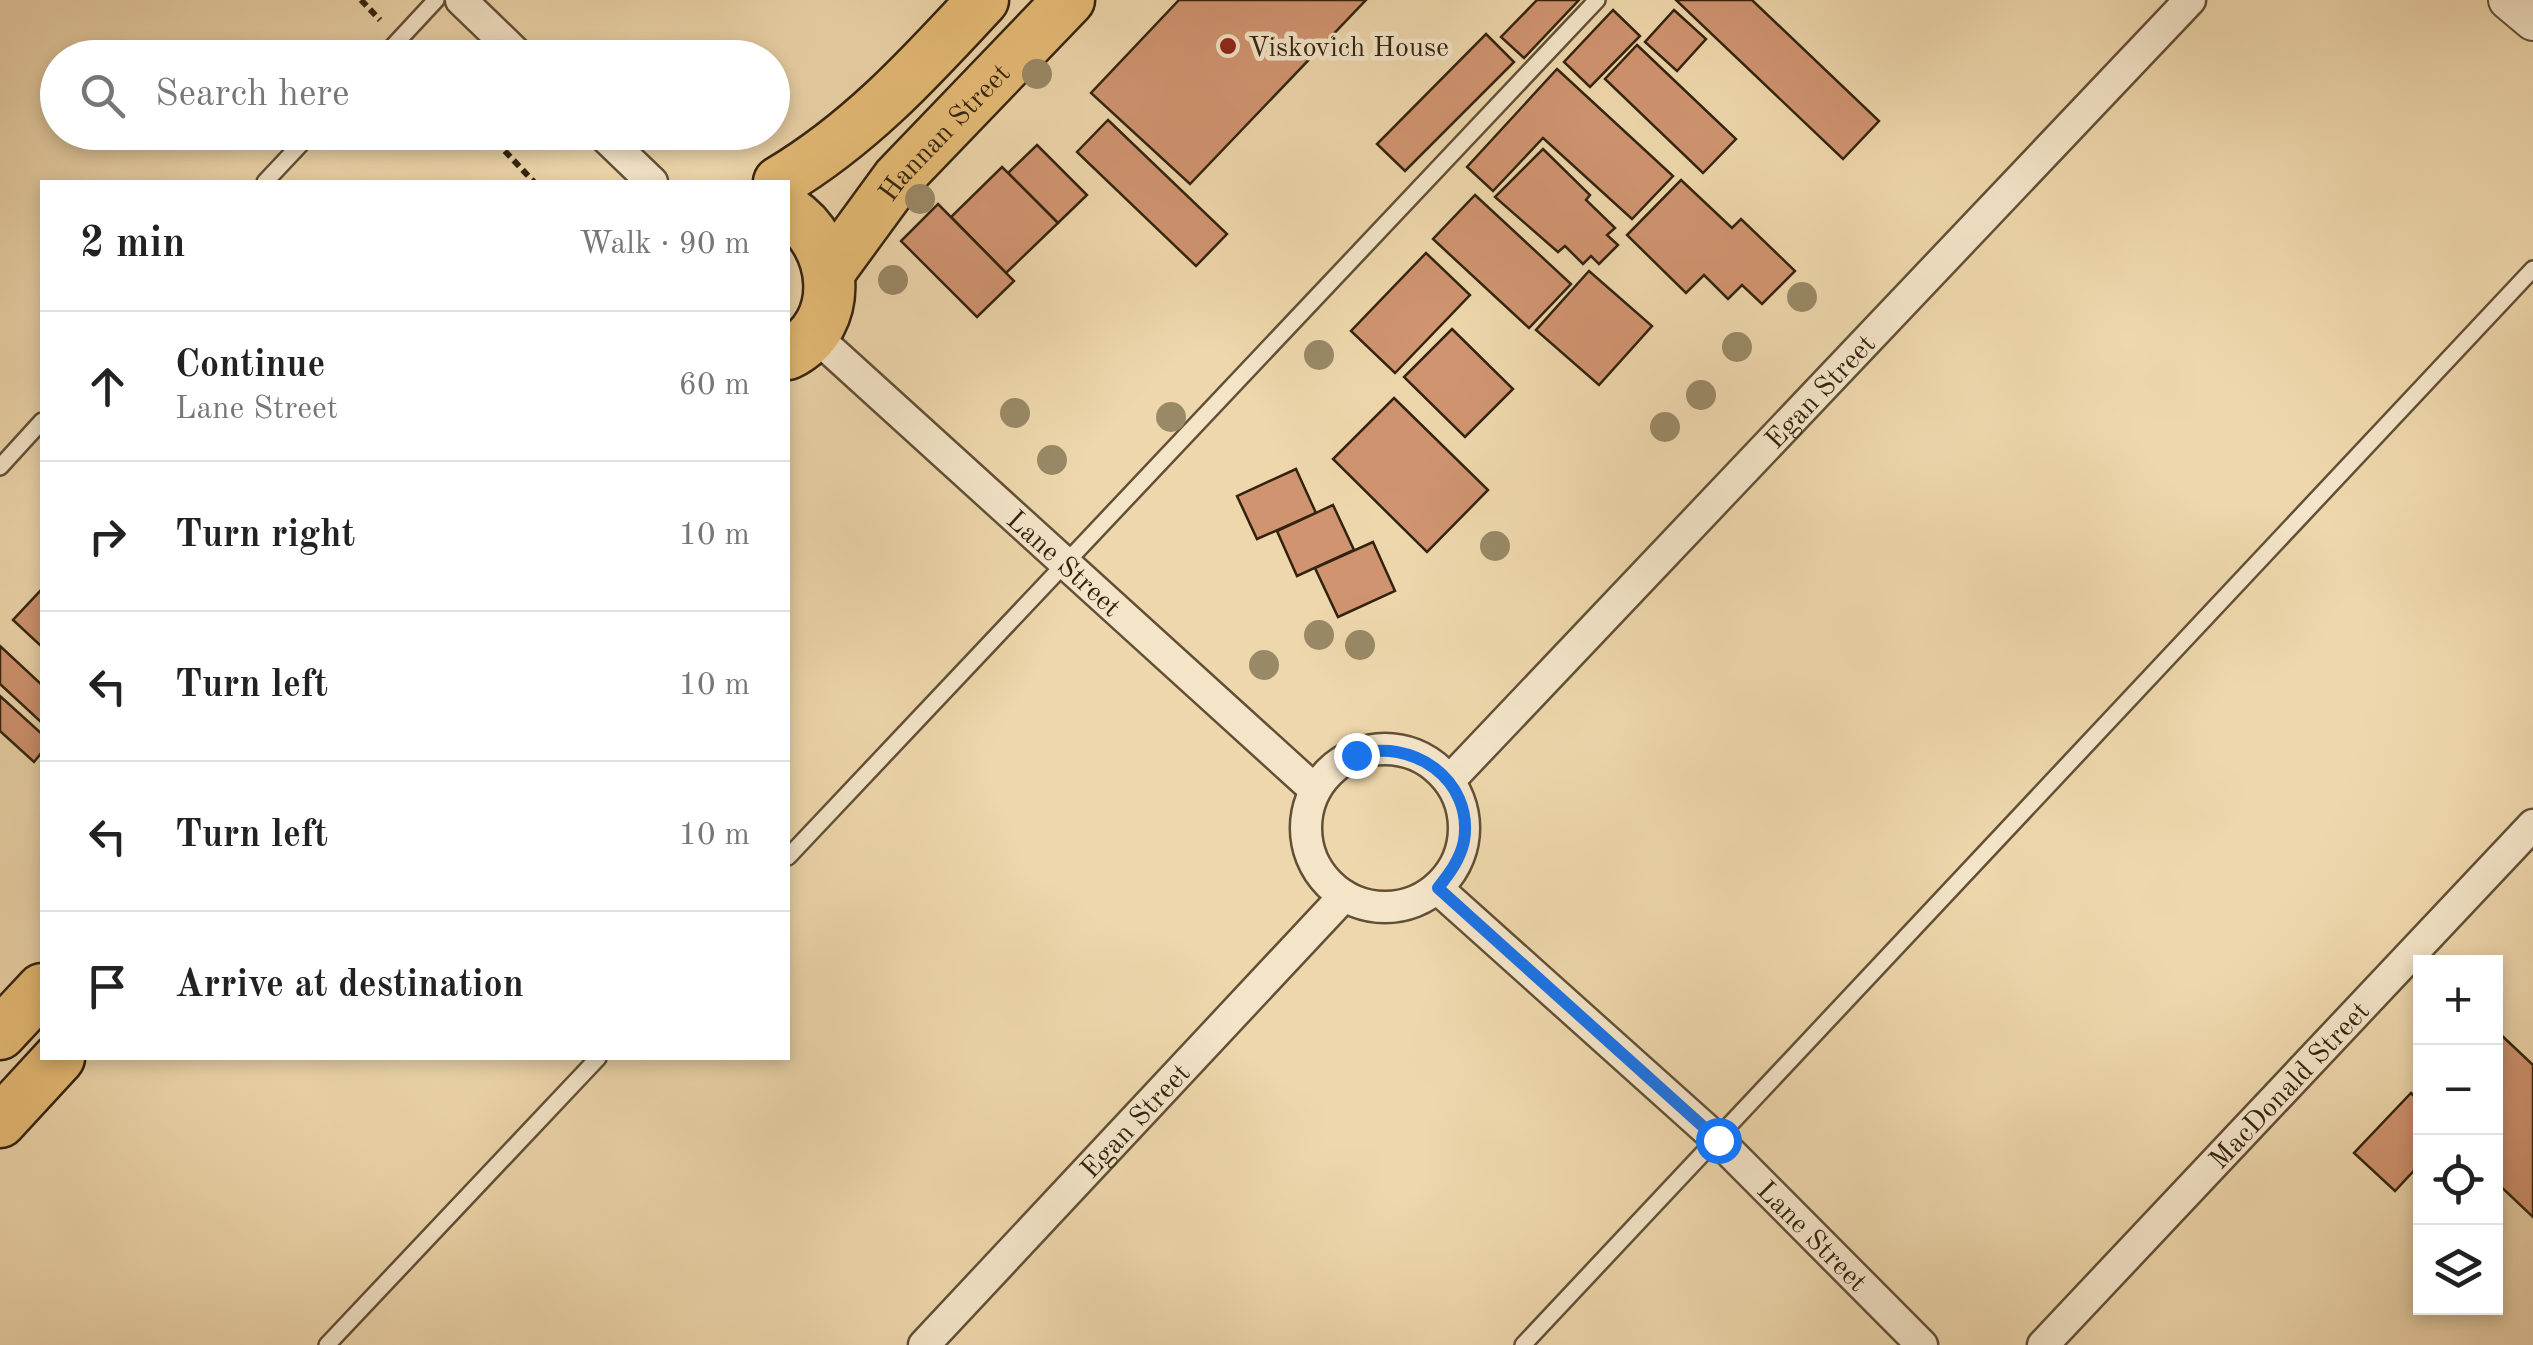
<!DOCTYPE html>
<meta charset="utf-8">
<style>
body{margin:0;font-family:"Old Standard TT",serif;background:#f2f2f2;color:#222}
.controls{position:absolute;right:30px;bottom:30px;display:grid;overflow:hidden;border-radius:0px;box-shadow:0 5px 15px #0003}
.controls button{width:90px;height:90px;display:grid;place-items:center;padding:0;border:0;border-bottom:2px solid #e0e0e0;background:#fff;color:#222;font:50px sans-serif}
.stop{position:absolute;width:30px;height:30px;margin:-22px;border:8px solid #1a73e8;border-radius:50%;background:#fff}
.stop.end{background:#1a73e8;border-color:#fff;box-shadow:0 2px 10px #0008}
.list{margin:0;padding:0;list-style:none}
h2{display:flex;justify-content:space-between;align-items:center;height:130px;margin:0;padding:0 40px;font-size:42px}
h2 small{font-size:32px;font-weight:400;color:#767676}
.list li{display:grid;grid-template-columns:65px 1fr auto;gap:30px;align-items:center;box-sizing:border-box;height:150px;padding:0 40px;border-top:2px solid #e0e0e0}
.list b{display:block;font-size:38px;white-space:nowrap}
.list p{margin:0;font-size:32px;white-space:nowrap;color:#767676}
.list em{font-size:32px;font-style:normal;color:#767676}
.icon{flex:none;width:55px;height:55px;fill:none;stroke:currentColor;stroke-width:2;stroke-linecap:round;stroke-linejoin:round}
.map{position:relative;flex:none;width:2533px;height:1345px;overflow:hidden}
.search{position:absolute;background:#fff;box-shadow:0 5px 15px #0003;left:40px;top:40px;width:750px;height:110px;display:flex;align-items:center;gap:25px;box-sizing:border-box;padding:0 35px;border-radius:55px;color:#767676;font-size:38px}
.panel{position:absolute;background:#fff;box-shadow:0 5px 15px #0003;left:40px;top:180px;width:750px;height:880px;border-radius:0px}
.map>svg:first-child{display:block}
.building{fill:#d09470;stroke:#33230e;stroke-width:2.5}
.lines{fill:none;stroke-linecap:round;stroke-linejoin:round}
.service-casing{stroke:#625036;stroke-width:20}
.minor-casing{stroke:#625036;stroke-width:35}
.tertiary-casing{stroke:#625036;stroke-width:42}
.trunk-casing{stroke:#33230e;stroke-width:55}
.path{stroke:#33230e;stroke-width:6;stroke-dasharray:8 5;stroke-linecap:butt}
.service{stroke:#f4e5c9;stroke-width:15}
.minor{stroke:#f4e5c9;stroke-width:30}
.tertiary{stroke:#f4e5c9;stroke-width:38}
.trunk{stroke:#e7bc76;stroke-width:50}
.tree{fill:#998966}
.route{stroke:#1a73e8;stroke-width:12}
.poi-dot{fill:#8f2418;stroke:#f4e5c9;stroke-width:4}
.labels{text-anchor:middle;stroke-width:9;stroke-linejoin:round;paint-order:stroke}
.poi-label{font-size:28px;fill:#33230e;stroke:#f4e5c9;text-anchor:start}
.street-label{font-size:28px;fill:#33230e;stroke:#f4e5c9}
</style>
<div class="map">
<svg width="2533" height="1345" viewBox="0 0 2533 1345">
<rect width="100%" height="100%" fill="#eed7ac"/>
<filter id="stains"><feTurbulence type="fractalNoise" baseFrequency=".002" numOctaves="4"/><feColorMatrix values="0 0 0 0 .2 0 0 0 0 .09 0 0 0 0 .02 0 0 0 .5 -.17"/></filter>
<radialGradient id="worn" r=".72"><stop offset=".6" stop-color="#630" stop-opacity="0"/><stop offset="1" stop-color="#630" stop-opacity=".3"/></radialGradient>
<g class="building">
<path d="M1179,0H1366L1190,184L1091,93Z"/>
<path d="M1537,0H1579L1524,58L1501,37Z"/>
<path d="M1676,0H1752L1879,121L1843,159Z"/>
<path d="M1613,10L1640,36L1590,87L1564,62Z"/>
<path d="M1674,10L1706,39L1677,71L1645,42Z"/>
<path d="M1486,34L1514,62L1405,171L1377,144Z"/>
<path d="M1637,45L1736,139L1703,173L1605,79Z"/>
<path d="M1557,69L1673,176L1632,219L1543,138L1493,191L1467,167Z"/>
<path d="M1108,120L1227,234L1196,266L1077,152Z"/>
<path d="M1037,145L1087,195L1058,223L1008,173Z"/>
<path d="M1543,149L1590,195L1586,200L1615,228L1607,235L1618,245L1599,264L1591,256L1583,264L1565,246L1558,252L1495,197Z"/>
<path d="M1002,167L1058,223L1006,273L951,217Z"/>
<path d="M1681,180L1732,228L1741,219L1795,271L1762,304L1742,285L1728,299L1704,275L1686,293L1627,235Z"/>
<path d="M1475,195L1571,284L1529,328L1433,239Z"/>
<path d="M938,204L1014,281L977,317L901,241Z"/>
<path d="M1426,253L1470,295L1395,373L1351,331Z"/>
<path d="M1589,271L1652,326L1599,385L1536,330Z"/>
<path d="M1452,329L1513,389L1465,437L1404,377Z"/>
<path d="M1394,398L1488,490L1427,552L1333,459Z"/>
<path d="M1296,469L1316,513L1257,539L1237,496Z"/>
<path d="M1333,505L1354,550L1297,576L1277,531Z"/>
<path d="M1373,542L1395,591L1338,617L1315,568Z"/>
<path d="M42,589V647L13,620Z"/>
<path d="M0,646L42,685V723L0,684Z"/>
<path d="M0,696L42,734V752L34,762L0,731Z"/>
<path d="M2498,1032L2533,1065V1217L2496,1182Z"/>
<path d="M2411,1093L2420,1102V1164L2395,1191L2354,1153Z"/>
</g>
<g class="lines">
<g class="service-casing">
<g id="service">
<path d="M382,58L436,0"/>
<path d="M265,182L312,132"/>
<path d="M0,467L42,421"/>
<path d="M788,857L1597,0"/>
<path d="M327,1345L598,1058"/>
<path d="M1523,1345L2533,269"/>
</g>
</g>
<g class="minor-casing">
<g id="minor">
<path d="M461,0L521,58"/>
<path d="M600,132L652,182"/>
<path id="s1" d="M813,334L1315,790"/>
<circle cx="1385" cy="828" r="79"/>
<path id="s2" d="M1449,781L2190,0"/>
<path id="s3" d="M1437,888L1718,1140L1922,1345"/>
<path id="s4" d="M924,1345L1344,896"/>
<path id="s5" d="M2043,1345L2533,825"/>
</g>
</g>
<g class="tertiary-casing">
<path id="tertiary" d="M2508,0L2533,21"/>
</g>
<g class="trunk-casing">
<g id="trunk">
<path d="M779,182C860,134 920,68 983,0"/>
<path d="M788,211C838,243 848,324 788,354"/>
<path id="s6" d="M830,271L898,178L1069,0"/>
<path d="M0,1034L42,989"/>
<path d="M0,1122L59,1058"/>
</g>
</g>
<g class="path">
<path d="M361,0L380,20"/>
<path d="M487,132L534,182"/>
</g>
<use href="#service" class="service"/>
<use href="#minor" class="minor"/>
<use href="#tertiary" class="tertiary"/>
<use href="#trunk" class="trunk"/>
</g>
<g class="tree">
<circle cx="1037" cy="74" r="15"/>
<circle cx="920" cy="199" r="15"/>
<circle cx="893" cy="280" r="15"/>
<circle cx="1802" cy="297" r="15"/>
<circle cx="1737" cy="347" r="15"/>
<circle cx="1319" cy="355" r="15"/>
<circle cx="1701" cy="395" r="15"/>
<circle cx="1015" cy="413" r="15"/>
<circle cx="1171" cy="417" r="15"/>
<circle cx="1665" cy="427" r="15"/>
<circle cx="1052" cy="460" r="15"/>
<circle cx="1495" cy="546" r="15"/>
<circle cx="1319" cy="635" r="15"/>
<circle cx="1360" cy="645" r="15"/>
<circle cx="1264" cy="665" r="15"/>
</g>
<g class="lines">
<path class="route" d="M1356,755C1411,737 1474,779 1464,841C1460,860 1449,874 1438,888L1718,1140"/>
</g>
<circle class="poi-dot" cx="1228" cy="46" r="10"/>
<g class="labels">
<g class="poi-label">
<text x="1248" y="56">Viskovich House</text>
</g>
<g class="street-label">
<text dy="10" stroke="none"><textPath href="#s6" startOffset="180">Hannan Street</textPath></text>
<text dy="10" stroke="none"><textPath href="#s2" startOffset="538">Egan Street</textPath></text>
<text dy="10" stroke="none"><textPath href="#s1" startOffset="340">Lane Street</textPath></text>
<text dy="10" stroke="none"><textPath href="#s5" startOffset="358">MacDonald Street</textPath></text>
<text dy="10" stroke="none"><textPath href="#s4" startOffset="308">Egan Street</textPath></text>
<text dy="10" stroke="none"><textPath href="#s3" startOffset="512">Lane Street</textPath></text>
</g>
</g>
<rect width="100%" height="100%" filter="url(#stains)"/>
<rect width="100%" height="100%" fill="url(#worn)"/>
</svg>
<div class="controls">
<button>+</button>
<button>−</button>
<button><svg class="icon" aria-label="locate" viewBox="0 0 24 24"><circle cx="12" cy="12" r="6"/><path d="M12 2v4M12 18v4M2 12h4M18 12h4"/></svg></button>
<button><svg class="icon" aria-label="layers" viewBox="0 0 24 24"><path d="M12 4l9 5-9 5-9-5zM3 14l9 5 9-5"/></svg></button>
</div>
<div class="stop" style="left:1718px;top:1140px"></div>
<div class="stop end" style="left:1356px;top:755px"></div>
<div class="search"><svg class="icon" aria-label="search" viewBox="0 0 24 24"><circle cx="10" cy="10" r="6"/><path d="M15 15l6 6"/></svg>Search here</div>
<section class="panel">
<h2>2 min<small>Walk · 90 m</small></h2>
<ul class="list">
<li><svg class="icon" aria-label="ahead" viewBox="0 0 24 24"><path d="M12 20V5M6 11l6-6 6 6"/></svg><div><b>Continue</b><p>Lane Street</p></div><em>60 m</em></li>
<li><svg class="icon" aria-label="right" viewBox="0 0 24 24"><path d="M7 20v-9h11M14 6l5 5-5 5"/></svg><div><b>Turn right</b></div><em>10 m</em></li>
<li><svg class="icon" aria-label="left" viewBox="0 0 24 24"><path d="M17 20v-9H6M10 6l-5 5 5 5"/></svg><div><b>Turn left</b></div><em>10 m</em></li>
<li><svg class="icon" aria-label="left" viewBox="0 0 24 24"><path d="M17 20v-9H6M10 6l-5 5 5 5"/></svg><div><b>Turn left</b></div><em>10 m</em></li>
<li><svg class="icon" aria-label="arrive" viewBox="0 0 24 24"><path d="M6 21V4h12l-3 4 3 4H6"/></svg><div><b>Arrive at destination</b></div></li>
</ul>
</section>
</div>
